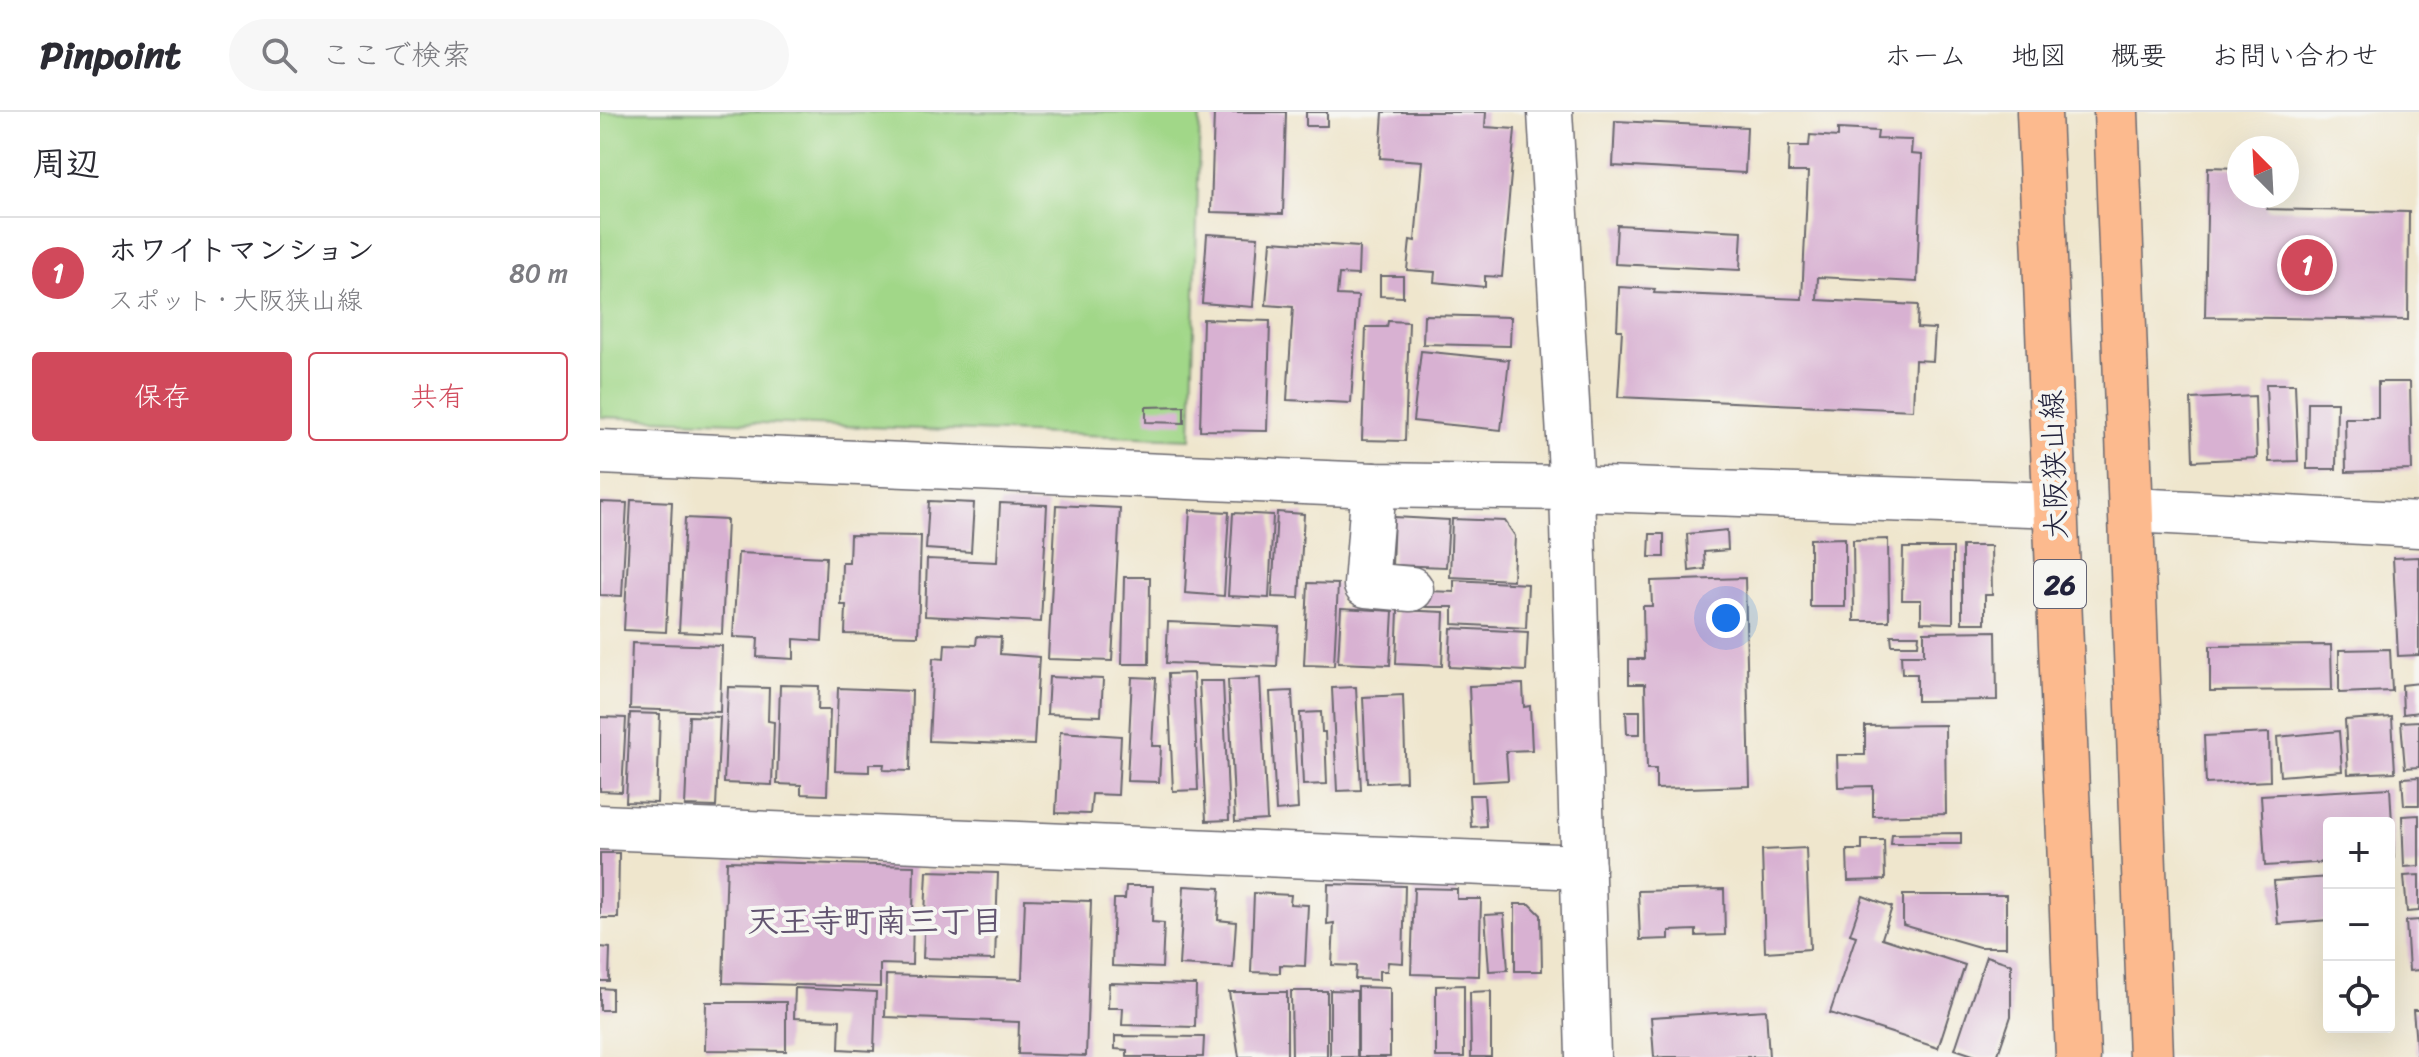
<!DOCTYPE html>
<html lang="ja">
<meta charset="utf-8">
<style>
body{margin:0;font-family:Sriracha,"Klee One",sans-serif;background:#f7f7f7;color:#2b2b33}
.controls{position:absolute;right:24px;bottom:24px;display:grid;overflow:hidden;border-radius:8px;box-shadow:0 8px 32px #0002}
.controls button{width:72px;height:72px;display:grid;place-items:center;padding:0;border:0;border-bottom:2px solid #e1e1e2;background:#fff;color:#2b2b33;font:40px sans-serif}
.compass{position:absolute;left:1627px;top:24px;width:72px;height:72px;border-radius:50%;background:#fff;box-shadow:0 8px 32px #0002;rotate:336deg}
.you{position:absolute;left:1126px;top:506px;width:28px;height:28px;margin:-20px;border:6px solid #fff;border-radius:50%;background:#1a73e8;box-shadow:0 0 0 12px #1a73e833}
.badge{display:grid;place-items:center;width:52px;height:52px;border-radius:50%;background:#d1495b;color:#fff;font-size:26px;font-weight:700}
.pin{position:absolute;translate:-50% -50%;border:4px solid #fff;box-shadow:0 2px 8px #0006}
.list{margin:0;padding:0;list-style:none}
h2{display:flex;justify-content:space-between;align-items:center;height:104px;margin:0;padding:0 32px;font-size:34px}
h2 small{font-size:26px;font-weight:400;color:#7c7c81}
.list li{display:grid;grid-template-columns:52px 1fr auto;gap:24px;align-items:center;box-sizing:border-box;height:112px;padding:0 32px;border-top:2px solid #e1e1e2}
.list b{display:block;font-size:30px;white-space:nowrap}
.list p{margin:0;font-size:26px;white-space:nowrap;color:#7c7c81}
.list em{font-size:26px;font-style:normal;color:#7c7c81}
.actions{display:flex;gap:16px;padding:24px 32px}
.actions a{flex:1;padding:18px 0;border:2px solid #d1495b;border-radius:8px;text-align:center;font-size:28px;color:#d1495b}
.actions .main{background:#d1495b;color:#fff}
.icon{flex:none;width:44px;height:44px;fill:none;stroke:currentColor;stroke-width:2;stroke-linecap:round;stroke-linejoin:round}
.map{position:relative;flex:none;width:1819px;height:945px;overflow:hidden}
header{display:flex;align-items:center;gap:48px;box-sizing:border-box;height:112px;padding:0 40px;background:#fff;border-bottom:2px solid #e1e1e2}
header strong{font-size:38px}
nav{display:flex;gap:44px;margin-inline-start:auto;font-size:28px}
.search{width:560px;height:72px;background:#f7f7f7;display:flex;align-items:center;gap:20px;box-sizing:border-box;padding:0 28px;border-radius:44px;color:#7c7c81;font-size:30px}
main{display:flex}
aside{flex:1;background:#fff}
.map>svg:first-child{display:block}
.green{fill:#a1d788;stroke:#627c62;stroke-width:2}
.building{fill:#d8b1d2}
.lines{fill:none;stroke-linecap:round;stroke-linejoin:round}
.street-casing{stroke:#6a676e;stroke-width:47}
.primary-casing{stroke:#6a676e;stroke-width:47}
.street{stroke:#fff;stroke-width:44}
.primary{stroke:#fcba8e;stroke-width:44}
.labels{text-anchor:middle;stroke-width:8;stroke-linejoin:round;paint-order:stroke}
.shield{fill:#f6f6f2;stroke:#626272;stroke-width:2}
.shield-label{font-size:28px;font-weight:bold;fill:#22223b}
.street-label{font-size:30px;fill:#22223b;stroke:#f6f6f2}
.neighbourhood-label{font-size:32px;font-weight:bold;fill:#625470;stroke:#f6f6f2}
</style>
<header>
<strong>Pinpoint</strong>
<div class="search"><svg class="icon" aria-label="search" viewBox="0 0 24 24"><circle cx="10" cy="10" r="6"/><path d="M15 15l6 6"/></svg>ここで検索</div>
<nav><a>ホーム</a><a>地図</a><a>概要</a><a>お問い合わせ</a></nav>
</header>
<main>
<aside>
<h2>周辺<small></small></h2>
<ul class="list">
<li><span class="badge">1</span><div><b>ホワイトマンション</b><p>スポット · 大阪狭山線</p></div><em>80 m</em></li>
</ul>
<div class="actions"><a class="main">保存</a><a>共有</a></div>
</aside>
<div class="map">
<svg width="1819" height="945" viewBox="0 0 1819 945">
<rect width="100%" height="100%" fill="#f6f6f2"/>
<filter id="ink" filterUnits="userSpaceOnUse"><feTurbulence type="fractalNoise" baseFrequency=".0125" numOctaves="2"/><feDisplacementMap in="SourceGraphic" scale="16" xChannelSelector="R" yChannelSelector="G"/><feConvolveMatrix kernelMatrix="1 2 1 2 8 2 1 2 1" color-interpolation-filters="sRGB"/></filter>
<filter id="wash" filterUnits="userSpaceOnUse"><feTurbulence type="fractalNoise" baseFrequency=".006" numOctaves="4" result="noise"/><feDisplacementMap in="SourceGraphic" scale="32" xChannelSelector="R" yChannelSelector="G"/><feGaussianBlur stdDeviation="1.8" result="paint"/><feColorMatrix in="noise" values="0 0 0 0 0 0 0 0 0 0 0 0 0 0 0 0 0 1.4 0 .05"/><feComposite in="paint" operator="in"/></filter>
<g filter="url(#wash)">
<rect width="100%" height="100%" fill="#efe6cd"/>
<path class="green" d="M0,0H600L591,327L0,305Z"/>
<g id="blocks">
<g class="building">
<path d="M614,0H686L683,102L611,100Z"/>
<rect x="706" y="0" width="21" height="14"/>
<path d="M783,0H886L885,15L915,17L902,165L885,164V175L834,170L835,160L807,158L810,128L815,129L822,49L780,46Z"/>
<path d="M1015,9L1147,15L1145,61L1013,54Z"/>
<path d="M1238,17L1278,19L1277,27L1312,28L1311,42L1322,43L1317,170L1218,165L1217,188L1318,193L1317,216L1335,217L1333,249L1315,248L1313,298L1018,285L1022,218H1017L1019,175L1055,177L1054,181L1202,187L1208,60H1188L1189,34H1209L1210,23L1238,25Z"/>
<path d="M1608,55L1639,56V84H1667V97L1809,100L1808,208L1605,205Z"/>
<path d="M1017,113L1142,119L1140,158L1015,152Z"/>
<path d="M607,122L658,125L653,195L602,191Z"/>
<path d="M671,129L759,135L758,163L739,162L737,183L758,184L751,291L687,288L693,195L666,193Z"/>
<path d="M780,164H803V185L780,184Z"/>
<path d="M824,203L911,205L910,234L823,232Z"/>
<path d="M603,207L670,209L667,319L600,318Z"/>
<path d="M788,209L809,210L805,329L762,328L766,215H787Z"/>
<path d="M821,239L909,248L901,318L813,309Z"/>
<path d="M1778,270H1810L1812,358L1746,360L1745,306H1778Z"/>
<path d="M1666,272H1695L1698,349L1669,350Z"/>
<path d="M1655,284L1657,346L1593,349L1591,287Z"/>
<path d="M1708,290H1737L1736,357H1707Z"/>
<path d="M584,294V311L546,310V295Z"/>
<path d="M31,388L72,390L66,520L24,518Z"/>
<path d="M329,389L374,391L371,440L326,437Z"/>
<path d="M0,390L27,391L22,484L0,483Z"/>
<path d="M400,391L447,393L441,510L325,504L327,447L397,450Z"/>
<path d="M456,393L520,396L512,549L448,547Z"/>
<path d="M590,398L629,400L624,484L585,481Z"/>
<path d="M677,400L704,402L699,486L672,485Z"/>
<path d="M633,401L673,403L669,486L628,484Z"/>
<path d="M794,405L849,408L846,455L792,453Z"/>
<path d="M85,406L127,408L122,522L79,520Z"/>
<path d="M852,407L905,409L915,424L913,468L850,465Z"/>
<path d="M1127,418L1128,438L1104,440L1105,457L1089,459L1087,422Z"/>
<path d="M1050,422H1064V445H1049Z"/>
<path d="M250,423L321,424L318,524L245,522L246,493H241L242,450H249Z"/>
<path d="M1245,426V495H1210V427Z"/>
<path d="M1288,427L1289,509H1254L1253,428Z"/>
<path d="M1362,434H1391L1392,483H1385V511H1362Z"/>
<path d="M1303,436H1353V511L1321,510V488H1302Z"/>
<path d="M138,441L226,445L222,529L194,527V547L157,545L158,526L133,525Z"/>
<path d="M1819,445V543L1798,544L1793,446Z"/>
<path d="M524,465H550L549,552H522Z"/>
<path d="M1145,466L1150,674L1056,677V657H1047L1045,572H1029V547H1044L1043,494H1052L1051,469Z"/>
<path d="M854,468L928,472L926,516L853,512V495H826L827,479L854,480Z"/>
<path d="M708,471L738,472L734,554L704,553Z"/>
<path d="M741,496L793,499L790,553L738,551Z"/>
<path d="M798,498L844,500L842,554L796,552Z"/>
<path d="M568,510L679,515L677,555L566,551Z"/>
<path d="M851,516L928,520L926,559L849,555Z"/>
<path d="M1396,519L1397,588L1317,589V562H1302L1301,543H1324V520Z"/>
<path d="M1291,523H1319L1318,533H1292Z"/>
<path d="M377,524L401,525L400,542L439,545L434,633L329,629L333,546L344,547L345,532L376,533Z"/>
<path d="M32,531L122,534L120,600L30,597Z"/>
<path d="M1731,533L1732,578L1610,579V534Z"/>
<path d="M1790,537L1792,579L1739,581V538Z"/>
<path d="M593,561L598,678L573,679L568,562Z"/>
<path d="M449,565L503,567L501,604L447,602Z"/>
<path d="M532,565L556,566L552,634H561L559,670L527,669Z"/>
<path d="M660,566L667,708L635,710L628,568Z"/>
<path d="M599,569H623L629,708L606,709Z"/>
<path d="M1819,571V600L1803,602L1802,573Z"/>
<path d="M923,572L924,595L930,594L932,638L906,639L908,668L873,670L869,574Z"/>
<path d="M180,573L219,574L218,598H230L227,683L201,682V673L177,672Z"/>
<path d="M128,575L169,576L168,609L174,610L172,673L124,671Z"/>
<path d="M756,575L761,678L737,679L732,576Z"/>
<path d="M238,576L312,579L310,659L283,658L284,652H269V660L235,659Z"/>
<path d="M692,579L698,697L676,699L670,580Z"/>
<path d="M803,583L806,669L767,671L763,585Z"/>
<path d="M1026,599H1040V622H1027Z"/>
<path d="M721,600L722,620H725L727,672L703,673L700,601Z"/>
<path d="M30,601L60,602L57,691L26,690Z"/>
<path d="M89,604L120,605L116,695L85,694Z"/>
<path d="M0,605L26,606L22,680L0,679Z"/>
<path d="M1792,605L1795,660L1748,662L1745,608Z"/>
<path d="M1819,609V655L1805,656L1801,610Z"/>
<path d="M1345,613L1346,702L1273,704V674L1238,675L1237,643H1265V614Z"/>
<path d="M1739,619L1742,659L1680,664L1677,625Z"/>
<path d="M460,620L521,624L518,683L492,682L490,702L456,701Z"/>
<path d="M1669,621L1670,669L1606,672L1604,624Z"/>
<path d="M1819,665V693H1804L1802,666Z"/>
<path d="M1790,676L1794,746L1789,747V711H1729V750L1665,754L1661,683Z"/>
<path d="M869,683H884L886,714L871,715Z"/>
<path d="M1819,703V754L1804,755L1802,704Z"/>
<path d="M1361,721V732H1291L1292,722Z"/>
<path d="M1262,728H1284L1285,768L1248,769L1247,738H1262Z"/>
<path d="M1206,736L1210,837L1165,840L1162,738Z"/>
<path d="M0,741H19L18,806H0Z"/>
<path d="M127,749L314,754L312,853L280,852V875L123,871Z"/>
<path d="M327,759L398,761L395,848L323,846Z"/>
<path d="M1819,763V799L1807,800L1804,764Z"/>
<path d="M1729,765V808L1678,812L1674,769Z"/>
<path d="M728,772L805,774L803,851L788,850L787,859H779V868L755,867L756,854L732,853L734,811L727,812Z"/>
<path d="M526,774H553L552,810L564,811L562,856L512,854L514,787H525Z"/>
<path d="M584,774L620,776L618,808L636,810L633,856L579,853Z"/>
<path d="M814,776L857,777V787H881L879,864L811,862Z"/>
<path d="M1124,777L1125,823L1096,824V818L1069,819V827L1040,828L1038,779Z"/>
<path d="M654,781L691,783L690,792L708,793L705,854L680,853V861L651,860Z"/>
<path d="M1303,783H1406V835H1379L1303,813Z"/>
<path d="M1263,784L1292,795L1282,826L1365,853L1338,936L1230,901L1256,824L1250,822Z"/>
<path d="M425,787L491,789L486,944L418,942L419,910L285,905L286,863L422,867Z"/>
<path d="M915,792H930L941,803L942,859H915Z"/>
<path d="M904,802L908,858L889,859L885,803Z"/>
<path d="M1819,808V858L1809,859L1806,809Z"/>
<path d="M0,835L10,836L9,869H0Z"/>
<path d="M1386,844L1411,852V904L1397,945H1379L1355,937Z"/>
<path d="M509,871L596,873L595,915L522,913L523,896H508Z"/>
<path d="M864,873V945H836V874Z"/>
<path d="M758,875L790,876V945H758Z"/>
<path d="M0,876L12,877V898H0Z"/>
<path d="M195,876L276,880L274,939L239,937L240,908L194,906Z"/>
<path d="M730,878L757,879V945H730Z"/>
<path d="M691,879H727V945H692Z"/>
<path d="M891,879V945H871L870,880Z"/>
<path d="M629,880H687V945H639Z"/>
<path d="M106,890H186V939L105,938Z"/>
<path d="M1166,898L1169,945H1054L1051,905Z"/>
<path d="M1813,898H1819V942L1817,943Z"/>
<path d="M515,924L604,925L603,945H527V938L515,937Z"/>
</g>
</g>
</g>
<g filter="url(#ink)">
<use href="#blocks" fill-opacity="0" stroke="#6a676e" stroke-width="2"/>
<g class="lines">
<g class="street-casing">
<g id="street">
<path d="M950,0L972,376L988,945"/>
<path d="M0,340L774,373L972,376L1456,393"/>
<path d="M774,373L766,473L811,477"/>
<path d="M1532,398L1819,413"/>
<path d="M0,715L983,755"/>
</g>
</g>
<g class="primary-casing">
<g id="primary">
<path d="M1439,0L1478,945"/>
<path d="M1516,0L1551,945"/>
</g>
</g>
<use href="#street" class="street"/>
<use href="#primary" class="primary"/>
</g>
</g>
<g class="labels">
<rect class="shield" x="1434" y="448" width="52" height="48" rx="6"/>
<g class="shield-label">
<text x="1460" y="482">26</text>
</g>
<g class="street-label">
<text transform="translate(1454 353) rotate(-92)" y="10">大阪狭山線</text>
</g>
<g class="neighbourhood-label">
<text x="275" y="820">天王寺町南三丁目</text>
</g>
</g>
</svg>
<div class="controls">
<button>+</button>
<button>−</button>
<button><svg class="icon" aria-label="locate" viewBox="0 0 24 24"><circle cx="12" cy="12" r="6"/><path d="M12 2v4M12 18v4M2 12h4M18 12h4"/></svg></button>
</div>
<svg class="compass" viewBox="-18 -18 36 36"><path d="M0-13l5 13h-10z" fill="#e53935"/><path d="M0 13l5-13h-10z" fill="#7c7c81"/></svg>
<div class="you"></div>
<div class="pin badge" style="left:1707px;top:153px">1</div>
</div>
</main>
